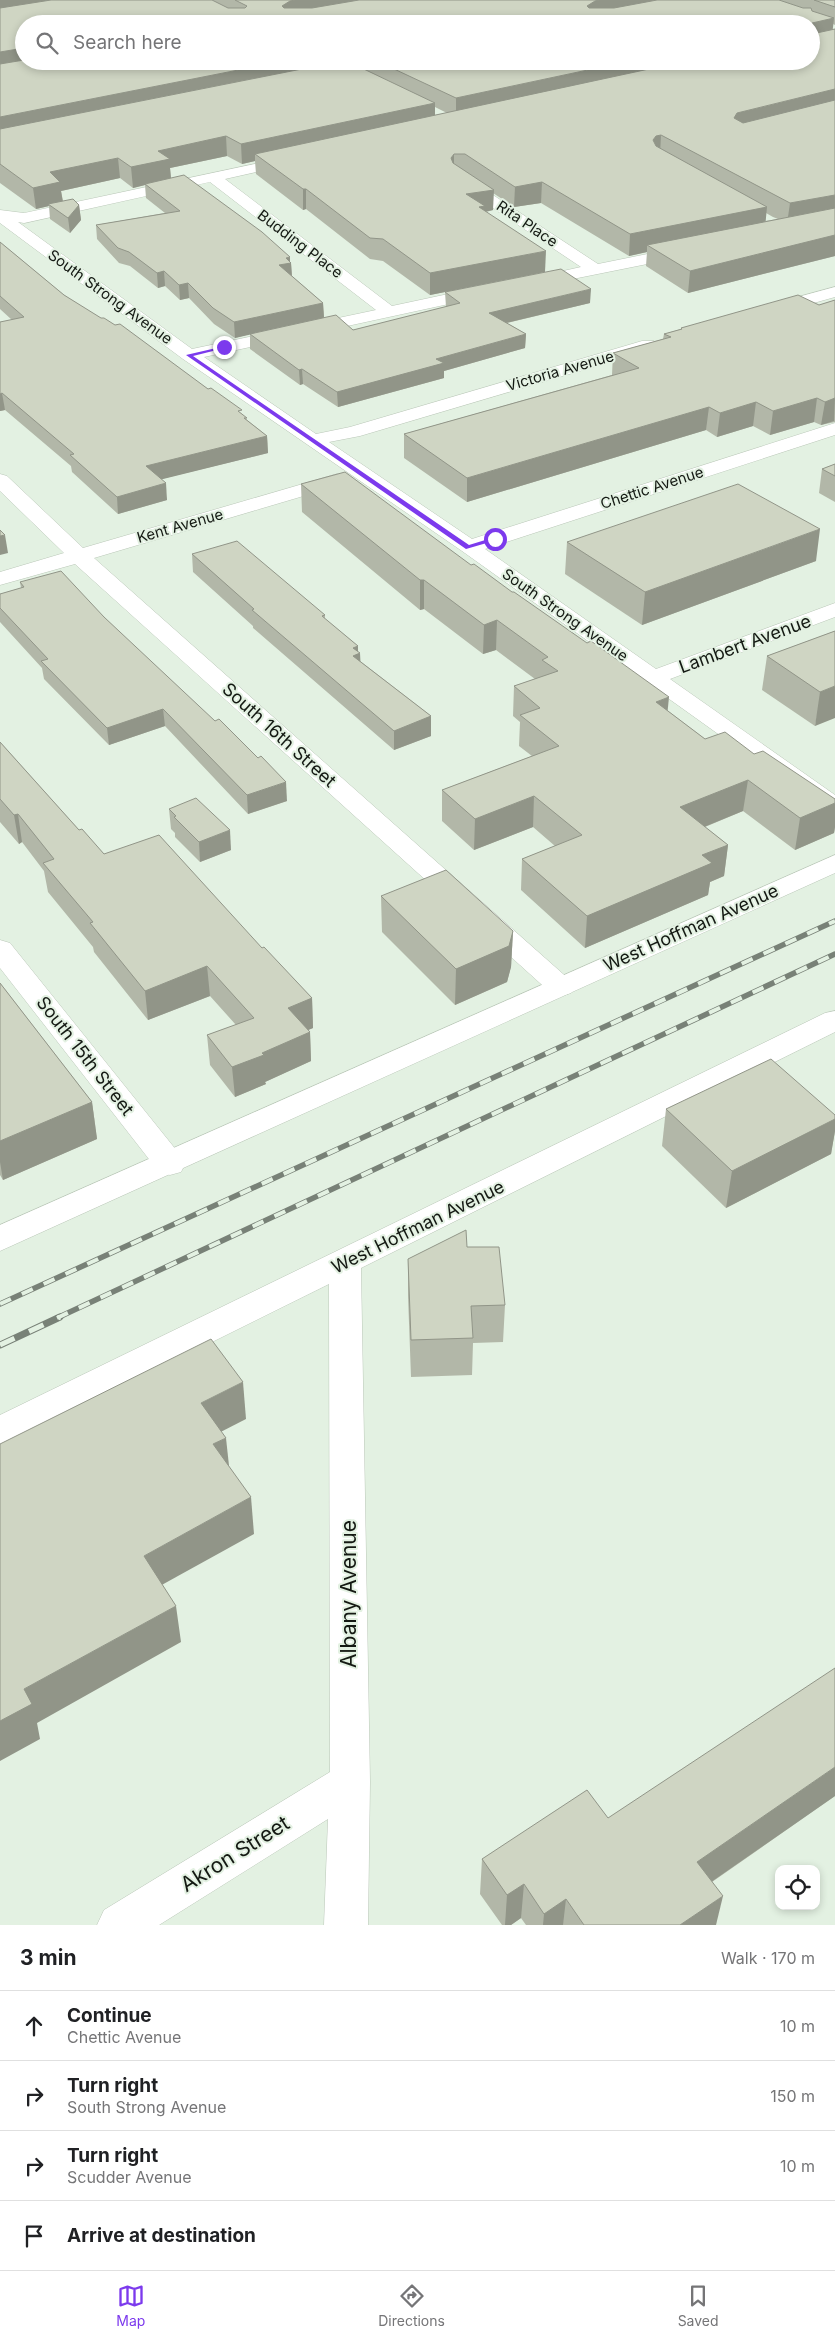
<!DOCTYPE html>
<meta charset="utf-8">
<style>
body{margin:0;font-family:Inter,sans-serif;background:#f2f2f2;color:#202124}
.controls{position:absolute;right:15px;bottom:15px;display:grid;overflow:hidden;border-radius:10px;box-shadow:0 2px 8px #0003}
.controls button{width:45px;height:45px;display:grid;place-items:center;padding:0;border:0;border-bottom:1px solid #e0e0e0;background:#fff;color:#202124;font:25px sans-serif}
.stop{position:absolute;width:15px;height:15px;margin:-11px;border:4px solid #7c3aed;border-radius:50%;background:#fff}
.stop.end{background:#7c3aed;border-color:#fff;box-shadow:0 1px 5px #0008}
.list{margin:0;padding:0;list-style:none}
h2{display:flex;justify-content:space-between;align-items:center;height:65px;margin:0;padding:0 20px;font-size:21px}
h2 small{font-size:16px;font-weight:400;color:#757577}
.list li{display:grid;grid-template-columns:32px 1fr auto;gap:15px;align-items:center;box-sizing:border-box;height:70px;padding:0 20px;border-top:1px solid #e0e0e0}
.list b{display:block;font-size:19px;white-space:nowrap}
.list p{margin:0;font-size:16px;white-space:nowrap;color:#757577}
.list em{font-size:16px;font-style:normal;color:#757577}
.icon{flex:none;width:28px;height:28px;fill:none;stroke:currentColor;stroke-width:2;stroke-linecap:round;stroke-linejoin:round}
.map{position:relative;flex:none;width:835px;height:1925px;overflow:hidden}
.search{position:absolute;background:#fff;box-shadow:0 2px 8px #0003;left:15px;right:15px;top:15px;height:55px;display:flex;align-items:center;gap:12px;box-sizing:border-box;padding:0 18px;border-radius:28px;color:#757577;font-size:19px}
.sheet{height:345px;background:#fff}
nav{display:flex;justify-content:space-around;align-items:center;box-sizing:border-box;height:70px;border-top:1px solid #e0e0e0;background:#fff;font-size:14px;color:#757577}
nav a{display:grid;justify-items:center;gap:2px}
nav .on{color:#7c3aed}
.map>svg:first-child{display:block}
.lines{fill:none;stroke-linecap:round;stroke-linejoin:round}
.minor-casing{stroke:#bac7b8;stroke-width:1}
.major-casing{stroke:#bac7b8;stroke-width:1}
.minor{fill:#fff;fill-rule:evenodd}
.major{fill:#fff;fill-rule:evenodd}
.rail-far1-casing{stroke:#788177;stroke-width:5.5}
.rail-casing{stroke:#788177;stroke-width:7}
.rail-far1{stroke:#e3f1e2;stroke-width:4;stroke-dasharray:12;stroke-linecap:butt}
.rail{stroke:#e3f1e2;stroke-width:5;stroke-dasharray:16;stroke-linecap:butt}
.wall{fill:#b2b7a8;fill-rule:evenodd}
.shaded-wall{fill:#919588}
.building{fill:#cfd5c3;stroke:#919588}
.route{fill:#7c3aed}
.labels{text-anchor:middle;stroke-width:4;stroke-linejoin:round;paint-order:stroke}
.far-street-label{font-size:15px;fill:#141913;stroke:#e3f1e2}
.street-label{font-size:18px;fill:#141913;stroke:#e3f1e2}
.near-street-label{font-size:21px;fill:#141913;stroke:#e3f1e2}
</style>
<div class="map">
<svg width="835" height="1925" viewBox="0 0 835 1925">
<rect width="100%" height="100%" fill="#e3f1e2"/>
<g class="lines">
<g class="minor-casing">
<g id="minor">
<path d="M292,156L297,157L299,160L297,163L225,179L392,306L481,287L487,289L489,292L487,295L481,297L204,357L316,434L350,427L642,341H654L657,345L654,349L360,436L329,442L472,539L835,423V435L485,549L656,669L835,603V617L670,679L835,795V813L826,811L462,551L183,359L0,223V210L24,213ZM210,182L376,310L192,349L18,222L24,223Z"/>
<path d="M462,177L467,178L598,264L682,247L688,249L690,252L688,255L682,257L533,287L527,285L525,282L527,279L581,267L457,184L455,181Z"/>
<path d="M835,287V297L771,315L765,314L763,310L765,306Z"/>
<path d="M0,474L7,476L83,548L330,476L337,474L344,476L347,480L344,484L94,558L571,981L575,987L571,993L561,996L551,993L75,564L0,585V572L64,553L0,491Z"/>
<path d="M0,940L10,943L181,1156L185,1164L181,1172L170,1175L159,1172L0,968Z"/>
<path d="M835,1011V1032L361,1268L370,1782L368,1925H324L328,1819L159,1925H97L104,1910L330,1772L329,1284L12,1441L0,1445V1415L825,1013Z"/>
</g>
</g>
<g class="major-casing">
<path id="major" d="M835,855V873L0,1251V1225Z"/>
</g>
<use href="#minor" class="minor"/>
<use href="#major" class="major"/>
<g class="rail-far1-casing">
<g id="rail-far1">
<path d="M0,1304L835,921"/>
<path d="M57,1318L835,954"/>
</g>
</g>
<g class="rail-casing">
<path id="rail" d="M0,1345L60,1317"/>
</g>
<use href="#rail-far1" class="rail-far1"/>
<use href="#rail" class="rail"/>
</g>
<g class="wall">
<path d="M0,0H835V25L833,24L832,30L835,256L688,293L646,266L647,252L629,256L541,203L514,207L493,193V210L486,212L545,272L430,295L383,261L370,259L306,209L303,210L256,174L255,161L242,164L227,156L170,168L171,178L291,263L292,276L323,303L324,318L353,330L446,307L445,292L590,303L507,323L526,334L525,348L444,371V378L338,407L303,384L300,385L250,349V334L235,338L214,324L189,298L180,300L165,286L158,288L130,266L119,263L97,239L96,225L165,213L146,198L145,185L133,188L120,178L61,191L63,201L79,205L81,220L70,233L50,219L49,206L36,209L0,183ZM24,24H811V61H24ZM367,63V71L356,66ZM435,107L447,113L435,115ZM766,213L773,217L778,219L765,221Z"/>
<path d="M0,242L64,295L208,389L242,414L247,420L267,436L268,453L161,479L167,500L118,514L72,472L71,466L5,410L0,411V322L12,320L0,309Z"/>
<path d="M835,300V422L821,425L814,422L770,435L753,426L717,437L706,430L467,502L404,458V434L612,375L613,353L663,339L664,334L681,329V328L819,305Z"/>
<path d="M835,464V502L819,493L822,469Z"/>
<path d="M301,484L668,711L705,739L754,754L835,799V827L834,833L795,850L743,811L705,827L728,845L724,876L710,882L708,895L585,948L521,890L522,859L555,846L533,827L474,850L442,821V790L532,756L519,746L520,722L513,716L514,686L535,679L496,650L483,654L424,609L420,610L302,512Z"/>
<path d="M567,542L816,561L642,625L565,574Z"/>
<path d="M192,554L325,615V619L358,646V652L360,661L431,716V736L394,750L253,628V626L193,572Z"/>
<path d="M20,582L104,617L287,801L248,814L165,726L109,745L44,679L42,668L0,622V594L21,588Z"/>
<path d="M835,631L815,726L762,690L767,656Z"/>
<path d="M0,742L79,830L104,854L262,948L312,998L313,1028L308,1030L310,1032L311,1061L265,1082L266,1084L235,1097L210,1065L207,1035L236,1025L210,996L148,1020L94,952L93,947L48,892L44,871L22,842L19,844L0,822Z"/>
<path d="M169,809L231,850L200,862L175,837V833L171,829Z"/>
<path d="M381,896L513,931L511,967L507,982L455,1005L382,932Z"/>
<path d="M0,983L92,1102L97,1139L3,1180L0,1175Z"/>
<path d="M666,1109L835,1115V1131L831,1154L726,1208L662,1146Z"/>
<path d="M467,1247L505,1305L503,1342L473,1343L472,1375L411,1377L408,1296V1259Z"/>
<path d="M835,1796L712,1882L716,1925H526L521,1918L511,1925H502L480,1894L482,1859L608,1818Z"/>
</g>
<g class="shaded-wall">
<path d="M0,0H89L0,15Z"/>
<path d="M295,0H392L291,18L282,6L290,1Z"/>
<path d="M599,0H685L594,18L587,6L595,1Z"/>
<path d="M834,18L832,36L811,40L812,23Z"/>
<path d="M24,48V61L0,71V52Z"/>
<path d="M284,61H338V66L0,137V117Z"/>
<path d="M349,61H367V63L349,67Z"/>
<path d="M630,61H714L456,117V98Z"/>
<path d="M835,89V108L736,132L734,118L737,113Z"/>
<path d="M435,103V122L255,154V161L242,164L241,144Z"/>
<path d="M661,135L660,155L653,140L656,136Z"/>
<path d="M226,136L227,156L170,168L171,179L145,184V185L133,188L131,167L158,151Z"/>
<path d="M454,154V174L451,158Z"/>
<path d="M118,158L120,178L61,191L63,203L48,204L49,206L36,209L33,188L50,172Z"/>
<path d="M542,182L541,203L514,207L515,187Z"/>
<path d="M303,189H306V209L303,210Z"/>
<path d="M494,190L493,210L484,212L466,194Z"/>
<path d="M835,195V215L787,224L790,203Z"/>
<path d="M79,205L81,220L70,233L68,218Z"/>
<path d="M767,207L765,228L647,245V252L629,256L630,234Z"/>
<path d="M835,235V256L688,293L690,271Z"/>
<path d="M546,251L545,272L430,295V273Z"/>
<path d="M290,257V263H291L292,278L279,265L286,258Z"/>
<path d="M164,271L165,286L158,288L157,273Z"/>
<path d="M188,283L189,298L180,300L179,285Z"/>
<path d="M591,289L590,303L489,327V313Z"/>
<path d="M323,303L324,318L235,338L234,322Z"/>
<path d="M526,334L525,348L444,371V378L338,407L337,392L436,359Z"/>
<path d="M302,369L303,384L300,385L299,370Z"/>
<path d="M2,393L5,410L0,411V394Z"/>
<path d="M817,398L814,422L770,435L773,411Z"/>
<path d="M835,398L834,421L821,425L825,402Z"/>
<path d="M756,402L753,426L717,437L720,413Z"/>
<path d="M709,407L706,430L467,502V478Z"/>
<path d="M267,436L268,453L147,483L146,466Z"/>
<path d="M166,483L167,500L118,514L117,497Z"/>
<path d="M820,529L816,561L642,625L645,592Z"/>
<path d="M5,535L8,553L0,555V536Z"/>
<path d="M420,580H424V609L420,610Z"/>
<path d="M497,620L496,650L483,654L484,625Z"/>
<path d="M358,646V654L360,653L361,672L354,674L353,648Z"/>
<path d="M835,686V718L815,726L820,692Z"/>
<path d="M669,697L666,727L656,702Z"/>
<path d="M163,709L165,726L109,745L107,728Z"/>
<path d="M431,716V736L394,750V731Z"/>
<path d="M748,780L743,811L677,838L680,807Z"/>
<path d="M286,782L287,801L248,814L247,795Z"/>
<path d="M534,796L533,827L474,850L475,819Z"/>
<path d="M835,803V827L834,833L795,850L800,818Z"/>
<path d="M18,814L22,842L19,844L14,815Z"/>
<path d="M230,830L231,850L200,862L199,842Z"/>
<path d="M728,845L724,876L710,882L708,895L585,948L587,916L702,855Z"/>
<path d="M513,931L511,967L507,982L455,1005L456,969Z"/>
<path d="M207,966L210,996L148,1020L145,991Z"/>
<path d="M312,998L313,1028L289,1038L288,1008Z"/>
<path d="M310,1032L311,1061L265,1082L266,1084L235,1097L232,1067L262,1053Z"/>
<path d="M92,1102L97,1139L3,1180L0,1162V1141Z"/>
<path d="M835,1119V1131L831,1154L726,1208L732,1171Z"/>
<path d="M243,1382L246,1419L205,1440L201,1403Z"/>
<path d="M226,1438L230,1475L213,1444Z"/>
<path d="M251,1497L254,1534L149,1592L144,1556Z"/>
<path d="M176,1606L181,1642L37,1723L40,1739L0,1761V1721L24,1689Z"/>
<path d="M835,1767V1796L691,1896L697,1862Z"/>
<path d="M524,1884L521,1918L511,1925H505L507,1895Z"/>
<path d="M723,1896L716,1925H680Z"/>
<path d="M566,1899L563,1925H543L544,1914Z"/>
</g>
<g class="building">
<path d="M51,0H212L228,8H245L247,6L235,0H295L290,1L282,6L284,8H312L359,0H599L595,1L587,6L589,8H614L657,0H779L803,8H811L812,11L834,18L812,23V34L835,29V89L737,113L734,118L743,123L835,100V195L790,203L661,135L656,136L653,140L656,146L767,207L630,234L542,182L515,187L465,154H454L451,158L453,163L494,190L466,194L485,206L479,207L546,251L430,273L383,239L370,238L306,189H303L255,154L686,61H811V24H24V48L0,52V8Z"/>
<path d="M814,0H835V7Z"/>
<path d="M24,60V61H284L0,117V64Z"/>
<path d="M342,61H347L435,103L241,144L226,136L158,151L170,159L131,167L118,158L50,172L60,182L33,188L0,164V129Z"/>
<path d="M377,61H630L456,98Z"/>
<path d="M184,175L262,232L290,257L286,258L291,263L279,265L323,303L234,322L213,308L188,283L179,285L164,271L157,273L129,252L118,248L96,225L180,211L145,184Z"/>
<path d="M73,199L79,205L68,218L48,204Z"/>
<path d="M835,208V235L690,271L647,245Z"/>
<path d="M0,242L64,295L101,318H104L115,325L120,324L208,389L211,388L242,410L238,411L247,418H244L267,436L146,466L166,483L117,497L70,455L74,454L2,393L0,394V322L24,317L0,296Z"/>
<path d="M561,269L591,289L489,313L526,334L436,359L444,363L337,392L302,369L299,370L250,334L336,315L353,330L460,303L445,292Z"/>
<path d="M798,295L819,305L835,300V398L825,402L817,398L773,411L756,402L720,413L709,407L467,478L404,434L639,368L613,353L671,337L664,334L682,329L681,328Z"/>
<path d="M835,464V476L822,469Z"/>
<path d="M345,472L471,565L474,564L512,592H514L587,643L591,641L669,697L656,702L705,739L725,732L754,754L763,751L835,799V803L800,818L748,780L680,807L728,845L702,855L712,863L587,916L522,859L582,835L534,796L475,819L442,790L559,746L520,715L540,708L514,686L558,671L542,660L548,657L497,620L484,625L424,580H420L301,484Z"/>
<path d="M738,484L820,529L645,592L567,542Z"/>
<path d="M0,530L5,535L0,536Z"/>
<path d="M237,541L325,615L322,616L358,646L353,648L360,653L353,656L431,716L394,731L252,610L254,609L192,554Z"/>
<path d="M61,571L104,617L215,721L219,719L258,758L261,756L286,782L247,795L163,709L107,728L41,661L48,659L0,608V594L24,587L20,582Z"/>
<path d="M835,631V686L820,692L767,656Z"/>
<path d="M0,742L79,830L82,829L104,854L159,835L262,948L264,947L312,998L288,1008L310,1032L262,1053L264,1055L232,1067L207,1035L254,1018L207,966L145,991L90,923L93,922L43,863L54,859L18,814L14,815L0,799Z"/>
<path d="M196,798L230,830L199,842L174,817L176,816L169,809Z"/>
<path d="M446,870L513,931L509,946L456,969L381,896Z"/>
<path d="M0,983L92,1102L0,1141Z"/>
<path d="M771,1059L835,1115V1119L732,1171L666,1109Z"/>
<path d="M466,1230L467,1247H499L505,1305L471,1306L473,1338L411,1340L408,1259Z"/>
<path d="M211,1339L243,1382L201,1403L226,1438L213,1444L251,1497L144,1556L176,1606L24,1689L32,1704L0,1721V1444Z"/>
<path d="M835,1668V1767L697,1862L723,1896L680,1925H584L566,1899L544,1914L524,1884L507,1895L482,1859L587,1790L608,1818Z"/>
</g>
<path class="route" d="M225,346V348L193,356L469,545L495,537L497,540L466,549L186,355Z"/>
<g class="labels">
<g class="far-street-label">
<text transform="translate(527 224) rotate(34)" y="5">Rita Place</text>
<text transform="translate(300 244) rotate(37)" y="5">Budding Place</text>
<text transform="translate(110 297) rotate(36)" y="5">South Strong Avenue</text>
<text transform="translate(560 371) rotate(-16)" y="5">Victoria Avenue</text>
<text transform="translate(652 488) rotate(-18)" y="5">Chettic Avenue</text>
<text transform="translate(180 526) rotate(-16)" y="5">Kent Avenue</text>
<text transform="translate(565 615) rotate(35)" y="5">South Strong Avenue</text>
</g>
<g class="street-label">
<text transform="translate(745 644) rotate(-20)" y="6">Lambert Avenue</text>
<text transform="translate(279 735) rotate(42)" y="6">South 16th Street</text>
<text transform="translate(691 928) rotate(-24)" y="6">West Hoffman Avenue</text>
<text transform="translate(85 1056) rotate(52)" y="6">South 15th Street</text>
<text transform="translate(418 1227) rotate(-26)" y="6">West Hoffman Avenue</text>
</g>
<g class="near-street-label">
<text transform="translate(349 1594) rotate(-90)" y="7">Albany Avenue</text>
<text transform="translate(235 1854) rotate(-32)" y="7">Akron Street</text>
</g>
</g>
</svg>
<div class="controls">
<button><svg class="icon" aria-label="locate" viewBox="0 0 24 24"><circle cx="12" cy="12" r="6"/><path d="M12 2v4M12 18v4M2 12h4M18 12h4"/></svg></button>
</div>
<div class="stop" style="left:495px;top:539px"></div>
<div class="stop end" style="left:224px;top:347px"></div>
<div class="search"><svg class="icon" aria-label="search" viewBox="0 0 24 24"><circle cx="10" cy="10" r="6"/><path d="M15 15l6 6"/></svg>Search here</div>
</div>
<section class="sheet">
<h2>3 min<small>Walk · 170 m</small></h2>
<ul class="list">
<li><svg class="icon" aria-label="ahead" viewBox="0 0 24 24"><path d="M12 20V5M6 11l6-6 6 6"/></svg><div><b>Continue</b><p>Chettic Avenue</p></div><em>10 m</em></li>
<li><svg class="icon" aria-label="right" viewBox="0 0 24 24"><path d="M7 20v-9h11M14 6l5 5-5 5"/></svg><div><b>Turn right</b><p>South Strong Avenue</p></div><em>150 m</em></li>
<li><svg class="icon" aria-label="right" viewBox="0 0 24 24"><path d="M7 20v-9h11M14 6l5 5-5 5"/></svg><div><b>Turn right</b><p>Scudder Avenue</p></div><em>10 m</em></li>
<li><svg class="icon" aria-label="arrive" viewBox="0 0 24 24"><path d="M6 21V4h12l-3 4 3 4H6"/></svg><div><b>Arrive at destination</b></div></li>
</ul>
</section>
<nav>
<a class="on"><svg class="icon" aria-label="map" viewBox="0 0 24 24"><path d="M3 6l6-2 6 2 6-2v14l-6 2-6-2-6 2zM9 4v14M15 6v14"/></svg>Map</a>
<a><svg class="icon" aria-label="directions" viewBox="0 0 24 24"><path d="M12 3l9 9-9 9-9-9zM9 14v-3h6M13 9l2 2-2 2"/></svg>Directions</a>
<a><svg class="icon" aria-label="saved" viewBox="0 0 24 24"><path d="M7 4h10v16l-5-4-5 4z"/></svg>Saved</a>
</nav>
